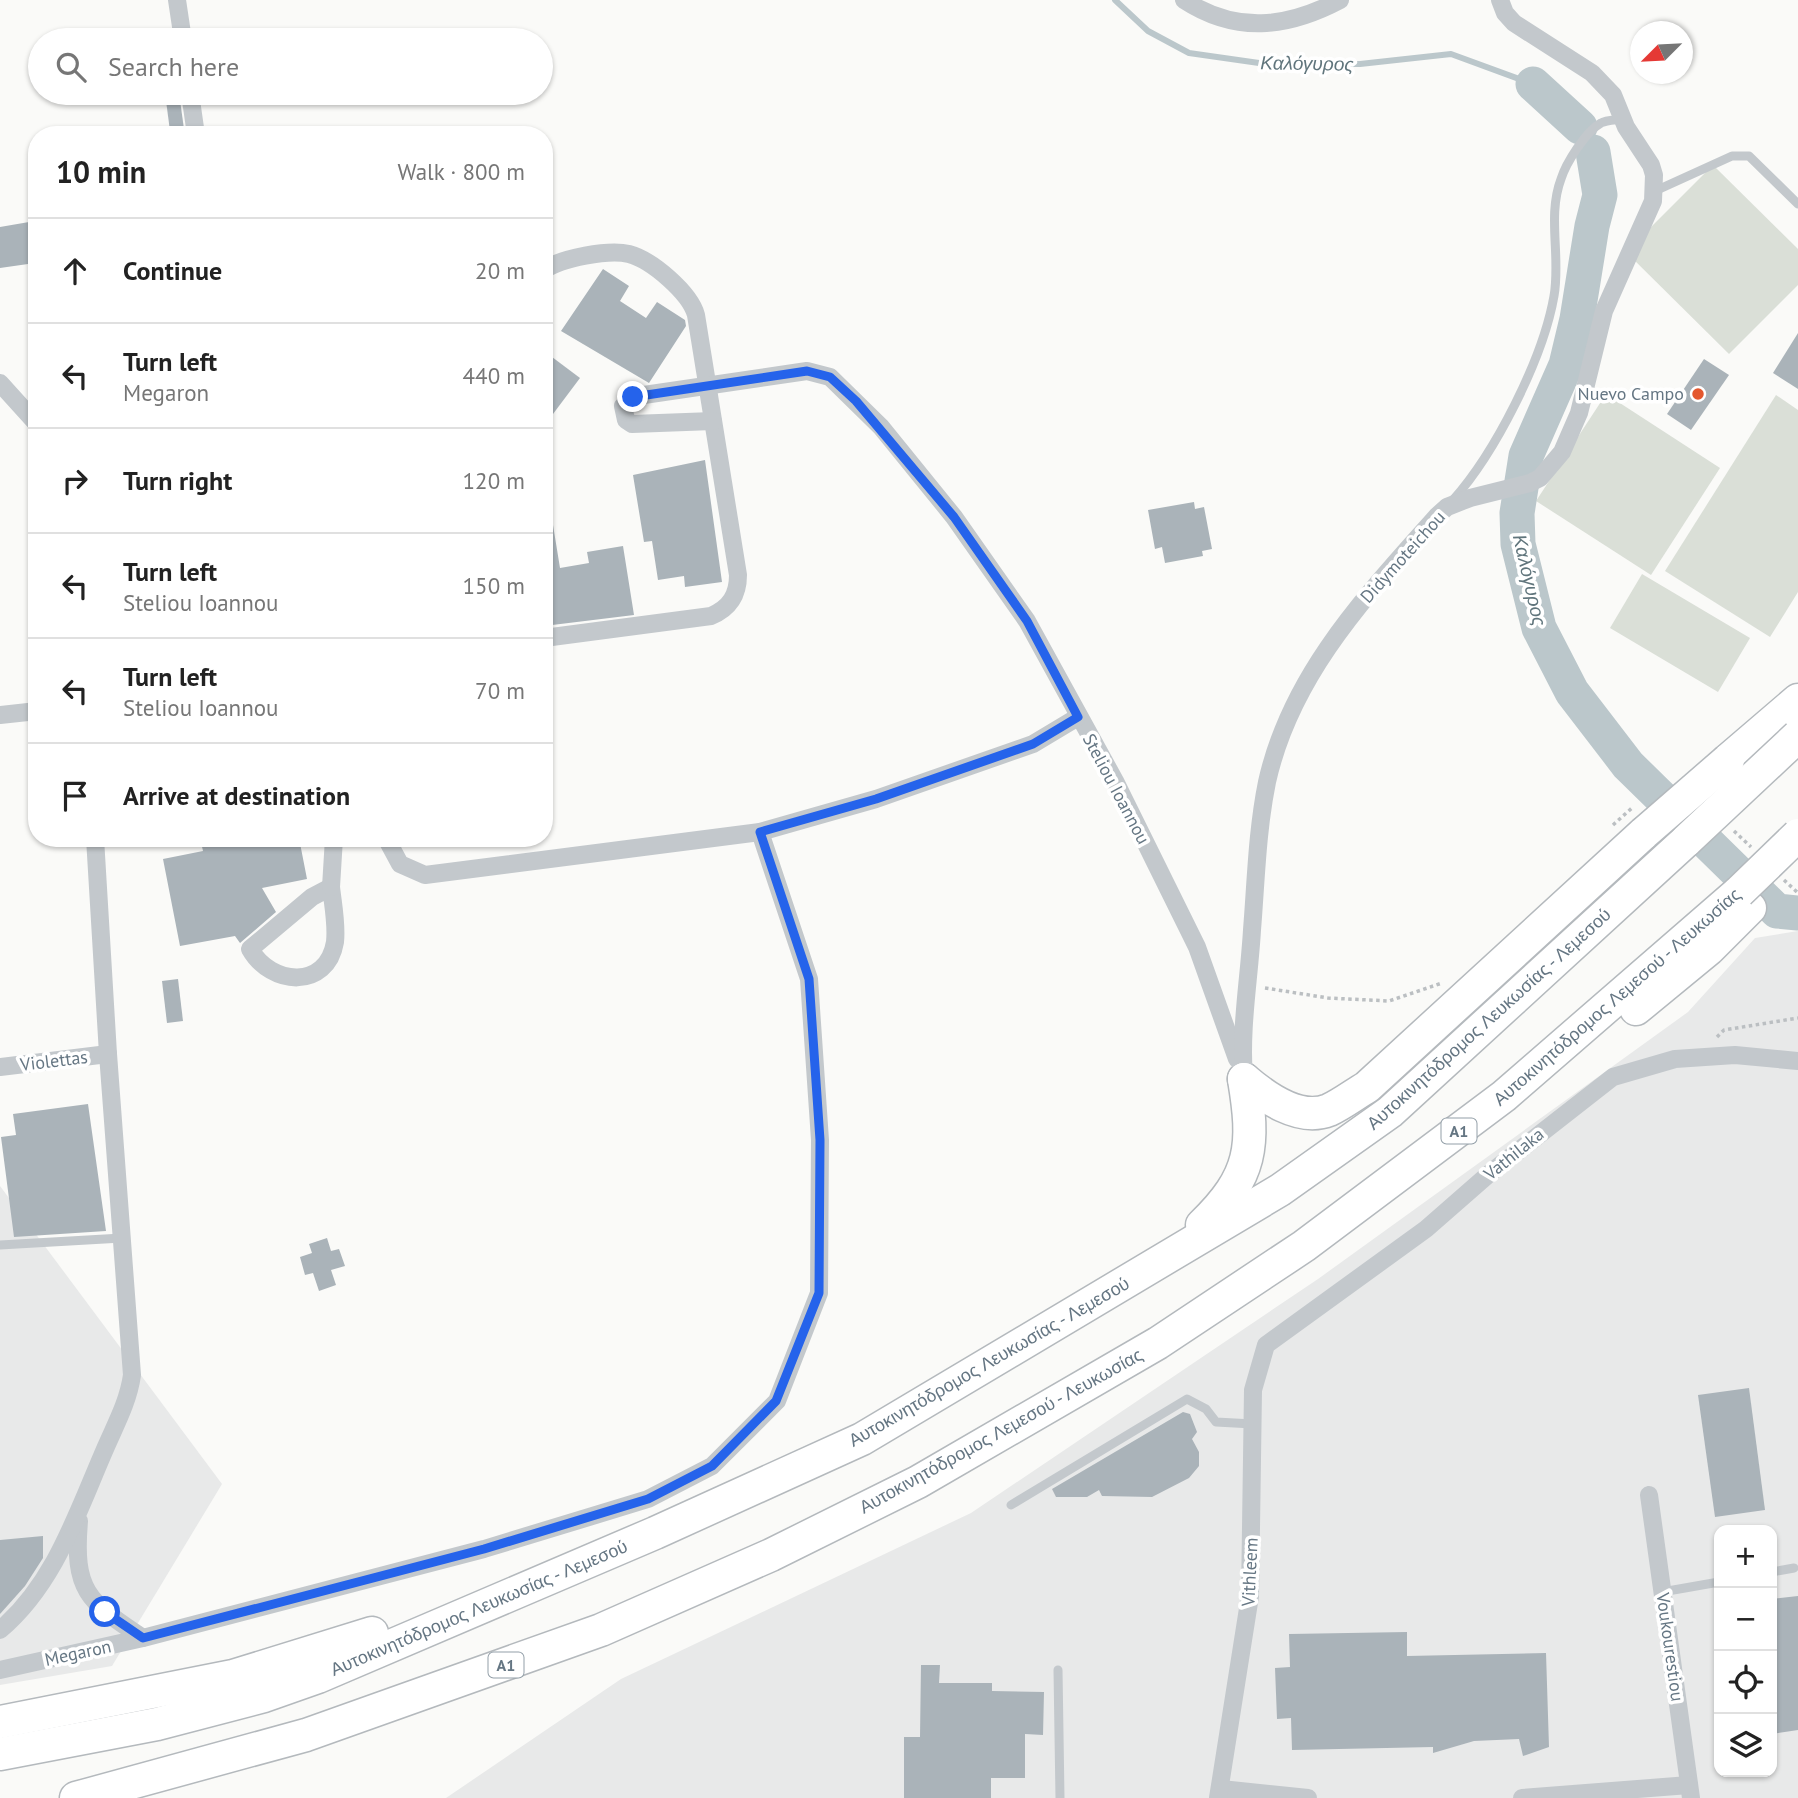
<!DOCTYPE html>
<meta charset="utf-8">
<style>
body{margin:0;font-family:"PT Sans",sans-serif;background:#f6f6f6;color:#222}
.controls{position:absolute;right:21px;bottom:21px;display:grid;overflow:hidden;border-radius:14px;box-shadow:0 2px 5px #0004}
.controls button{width:63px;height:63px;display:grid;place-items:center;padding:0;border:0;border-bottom:2px solid #e0e0e0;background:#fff;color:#222;font:35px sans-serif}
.compass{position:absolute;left:1630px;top:21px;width:63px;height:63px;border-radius:50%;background:#fff;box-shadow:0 2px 5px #0004;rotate:246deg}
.stop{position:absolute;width:21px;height:21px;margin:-16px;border:5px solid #2563eb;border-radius:50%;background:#fff}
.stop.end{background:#2563eb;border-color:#fff;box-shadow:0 2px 7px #0008}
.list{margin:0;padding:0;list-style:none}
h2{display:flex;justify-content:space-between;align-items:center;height:91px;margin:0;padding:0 28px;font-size:30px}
h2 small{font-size:23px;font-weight:400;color:#767676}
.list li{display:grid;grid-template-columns:46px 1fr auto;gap:21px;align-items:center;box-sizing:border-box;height:105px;padding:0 28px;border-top:2px solid #e0e0e0}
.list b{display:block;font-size:26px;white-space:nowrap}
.list p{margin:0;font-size:23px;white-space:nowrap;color:#767676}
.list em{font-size:23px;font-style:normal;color:#767676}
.icon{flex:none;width:38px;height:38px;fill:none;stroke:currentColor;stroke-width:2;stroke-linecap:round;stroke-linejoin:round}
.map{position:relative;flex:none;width:1798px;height:1798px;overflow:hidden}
.search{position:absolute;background:#fff;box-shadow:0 2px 5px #0004;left:28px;top:28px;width:525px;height:77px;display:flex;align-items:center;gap:18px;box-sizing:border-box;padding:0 24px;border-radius:38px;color:#767676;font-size:26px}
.panel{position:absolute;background:#fff;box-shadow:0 2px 5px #0004;left:28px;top:126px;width:525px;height:721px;border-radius:28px}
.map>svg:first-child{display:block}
.built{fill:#e8e9e9;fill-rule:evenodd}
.green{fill:#dadfd7}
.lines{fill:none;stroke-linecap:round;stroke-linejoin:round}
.stream{stroke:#bbc7cb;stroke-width:6}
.river{stroke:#bbc7cb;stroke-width:35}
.building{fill:#aab3b9}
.highway-casing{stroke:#b4b9bd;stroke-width:35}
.path{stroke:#bbbfc2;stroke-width:3.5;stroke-dasharray:3.5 3.5;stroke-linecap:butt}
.lane{stroke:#c3c8cc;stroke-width:9}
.street{stroke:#c3c8cc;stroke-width:18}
.highway{stroke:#fff;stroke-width:32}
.highway-bridge-casing{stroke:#b4b9bd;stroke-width:35;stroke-linecap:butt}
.highway-bridge{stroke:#fff;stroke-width:32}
.route{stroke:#2563eb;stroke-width:9}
.poi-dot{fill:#e4572e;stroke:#fff;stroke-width:2.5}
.labels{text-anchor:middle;stroke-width:7;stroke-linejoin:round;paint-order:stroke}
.shield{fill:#fff;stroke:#939fa8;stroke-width:2}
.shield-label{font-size:16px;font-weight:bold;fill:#657683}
.poi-label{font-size:18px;fill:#657683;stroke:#fff;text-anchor:end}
.street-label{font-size:18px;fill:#657683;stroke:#fff}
.water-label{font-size:19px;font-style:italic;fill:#60757c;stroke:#fff}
</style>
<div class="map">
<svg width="1798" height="1798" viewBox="0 0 1798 1798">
<rect width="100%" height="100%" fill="#fafaf8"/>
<g class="built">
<path d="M1798,931V1798H446L621,1679L971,1513L1318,1279L1688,1012L1755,938ZM1719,1530H1772V1772H1719Z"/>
<path d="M0,1186L222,1484L112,1666L0,1685Z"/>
</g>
<g class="green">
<path d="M1713,165L1798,249V285L1729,354L1626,252Z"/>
<path d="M1606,394L1720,468L1651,575L1536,501Z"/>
<path d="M1776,395L1798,410V592L1770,637L1665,571Z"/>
<path d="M1642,574L1750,638L1718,692L1610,628Z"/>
</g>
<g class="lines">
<path class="stream" d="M1115,0L1148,31L1189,53L1266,64H1360L1451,54L1533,84"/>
<g class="river">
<path d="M1533,84L1580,127"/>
<path d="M1593,152L1600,195L1592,226L1577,319L1566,365L1526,456L1517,513L1518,544L1539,628L1572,692L1628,765L1777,911L1798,913"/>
</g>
</g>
<g class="building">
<path d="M165,93H179L184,129L170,131Z"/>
<path d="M29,222L35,263L0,268V227Z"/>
<path d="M603,269L629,286L620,301L646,318L657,302L685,320L686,326L649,383L561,331Z"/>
<path d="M1798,333V389L1773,373Z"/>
<path d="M544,351L580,378L544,426Z"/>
<path d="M1704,359L1729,375L1691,430L1667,414Z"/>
<path d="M705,460L722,582L685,587L684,576L658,580L652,541L644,542L633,475Z"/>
<path d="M1194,502L1195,509L1204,507L1212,549L1202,551L1203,556L1165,563L1162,547L1155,549L1148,510Z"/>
<path d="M553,525L560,568L589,563L587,552L623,546L634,615L544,626V526Z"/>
<path d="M200,838H299L307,879L262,888L276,912L240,943L235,936L180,946L163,859L203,851Z"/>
<path d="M178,979L183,1021L167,1023L162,981Z"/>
<path d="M88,1104L106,1231L14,1237L1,1137L16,1135L13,1114Z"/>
<path d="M327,1238L331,1251L339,1249L345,1266L331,1270L336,1285L319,1291L313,1273L305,1275L300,1257L312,1253L309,1244Z"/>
<path d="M1749,1388L1765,1510L1715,1517L1698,1395Z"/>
<path d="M1183,1412L1190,1414L1197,1432L1192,1439L1199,1452V1466L1189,1478L1152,1497L1102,1496L1099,1490L1087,1497H1056L1052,1489Z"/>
<path d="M43,1536V1558L25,1586L0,1614V1540Z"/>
<path d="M1798,1596V1730L1772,1734V1599Z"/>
<path d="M1407,1632V1656L1546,1653L1549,1747L1523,1756L1519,1739L1474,1741L1433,1753V1747L1292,1750L1291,1718L1277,1719L1275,1668L1290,1667L1289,1634Z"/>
<path d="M921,1665H940L939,1683H992V1691L1044,1692L1043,1735L1025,1734V1778H991V1798H904V1737H920Z"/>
</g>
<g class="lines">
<g class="highway-casing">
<g id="highway">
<path d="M1728,760L1798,700"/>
<path d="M1636,1009L1709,949L1750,908"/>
<path d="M1244,1079C1265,1097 1299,1122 1329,1110C1342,1104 1355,1094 1367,1087L1644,833"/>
<path d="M1202,1225C1253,1176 1255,1145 1244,1079"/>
<path d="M0,1722L233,1676L372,1633"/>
<path d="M0,1754L157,1724L264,1696L318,1677L655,1533L862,1439L1280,1190L1390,1112L1687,840"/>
<path d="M76,1798L306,1735L601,1630L771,1555L918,1482L1158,1343L1304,1246L1504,1096L1739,892"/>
</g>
</g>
<g class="path">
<path d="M1613,825L1633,807"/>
<path d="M1734,831L1751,847"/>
<path d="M1784,880L1798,893"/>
<path d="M1265,988L1328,998L1389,1001L1442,983"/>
<path d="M1717,1037L1724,1030L1798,1018"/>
</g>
<g class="lane">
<path d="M1655,191L1732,156H1749L1798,204"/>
<path d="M1453,500C1495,453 1543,359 1554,296C1561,257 1547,216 1561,179C1566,163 1586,131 1601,123C1606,120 1616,120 1622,119"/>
<path d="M0,1245L122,1238"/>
<path d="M1011,1505L1187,1399L1206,1409L1216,1422L1253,1424"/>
<path d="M1772,1572L1794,1568"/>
<path d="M1662,1592L1719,1582"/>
<path d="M1058,1670L1060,1798"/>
</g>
<g class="street">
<path d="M177,0L183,40"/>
<path d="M1184,0C1236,34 1287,28 1340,0"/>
<path d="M190,93L196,135"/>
<path d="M544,270C561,258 609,249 629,254C652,260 690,293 696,315L738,575C738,595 730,608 711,616L544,638"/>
<path d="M0,383L37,424"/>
<path d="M713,421L632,424L626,420L623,406L637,396L807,371L830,377L881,427L954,517L1027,621L1115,781L1197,947L1237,1059"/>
<path d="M0,715L37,711"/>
<path d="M386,838L400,864L425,875L760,832L876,799L1033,744L1078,717"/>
<path d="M331,887C333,905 337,924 335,942C327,990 271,986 250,949L312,897Z"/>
<path d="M331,887L334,838"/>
<path d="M0,1067L108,1054"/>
<path d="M1244,1079C1240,1028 1249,981 1252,930C1256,881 1257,831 1267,782C1291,674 1366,596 1437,516L1447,507L1470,498L1530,483L1540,478L1562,452L1579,413L1604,311L1653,201L1654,175L1651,165L1626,127L1613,95L1592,73L1514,23L1505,13L1500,0"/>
<path d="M1649,1495L1691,1798"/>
<path d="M79,1521C73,1592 88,1601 143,1638"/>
<path d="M0,1630C53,1585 75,1519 102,1456C113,1429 128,1404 132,1375L108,1054L95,838"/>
<path d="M0,1670L143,1638L484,1549L648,1499L712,1466L777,1401L819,1293L820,1140L809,979L760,832"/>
<path d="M1221,1789L1308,1798"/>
<path d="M1218,1798L1250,1596L1253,1390L1266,1345L1426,1229L1490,1173L1613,1077L1675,1059L1735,1055L1798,1061"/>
<path d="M1522,1798L1689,1785"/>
</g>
<use href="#highway" class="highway"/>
<g class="highway-bridge-casing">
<g id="highway-bridge">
<path d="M1644,833L1728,760"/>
<path d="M1687,840L1798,736"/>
<path d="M1739,892L1798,835"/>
</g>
</g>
<use href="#highway-bridge" class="highway-bridge"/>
</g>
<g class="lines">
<path class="route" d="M105,1612L143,1638L484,1549L648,1499L712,1466L776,1401L819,1293L820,1140L809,979L760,832L876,799L1033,744L1078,717L1027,621L954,517L856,401L830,377L807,371L633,397"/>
</g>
<circle class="poi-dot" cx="1698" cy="394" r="7"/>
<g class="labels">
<g class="shield">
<rect x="1441.5" y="1118.5" width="35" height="25" rx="5"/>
<rect x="488.5" y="1652.5" width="35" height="25" rx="5"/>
</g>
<g class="shield-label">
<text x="1459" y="1137">A1</text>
<text x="506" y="1671">A1</text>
</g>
<g class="poi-label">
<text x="1684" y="400">Nuevo Campo</text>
</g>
<g class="street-label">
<text transform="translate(1403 557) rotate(-48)" y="6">Didymoteichou</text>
<text transform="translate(1116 789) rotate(62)" y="6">Steliou Ioannou</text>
<text transform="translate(1617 997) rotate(-41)" y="6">Αυτοκινητόδρομος Λεμεσού - Λευκωσίας</text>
<text transform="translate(1489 1019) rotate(-42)" y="6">Αυτοκινητόδρομος Λευκωσίας - Λεμεσού</text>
<text transform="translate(54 1061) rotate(-7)" y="6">Violettas</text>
<text transform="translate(1514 1154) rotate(-39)" y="6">Vathilaka</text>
<text transform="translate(989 1362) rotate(-30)" y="6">Αυτοκινητόδρομος Λευκωσίας - Λεμεσού</text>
<text transform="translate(1001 1431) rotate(-29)" y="6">Αυτοκινητόδρομος Λεμεσού - Λευκωσίας</text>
<text transform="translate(1250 1572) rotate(-87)" y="6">Vithleem</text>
<text transform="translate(479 1608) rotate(-23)" y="6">Αυτοκινητόδρομος Λευκωσίας - Λεμεσού</text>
<text transform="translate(1670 1647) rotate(82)" y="6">Voukourestiou</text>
<text transform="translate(78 1653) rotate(-12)" y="6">Megaron</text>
</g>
<g class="water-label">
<text transform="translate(1307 63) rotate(1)" y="7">Καλόγυρος</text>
<text transform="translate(1530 580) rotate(77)" y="7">Καλόγυρος</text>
</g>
</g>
</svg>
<div class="controls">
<button>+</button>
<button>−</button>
<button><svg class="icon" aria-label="locate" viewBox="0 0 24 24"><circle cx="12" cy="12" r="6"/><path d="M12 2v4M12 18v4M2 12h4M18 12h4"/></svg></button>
<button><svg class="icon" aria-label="layers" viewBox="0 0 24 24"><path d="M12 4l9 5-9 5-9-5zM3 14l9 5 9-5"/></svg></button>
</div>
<svg class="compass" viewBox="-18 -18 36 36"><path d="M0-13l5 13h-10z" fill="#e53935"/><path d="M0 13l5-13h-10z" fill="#767676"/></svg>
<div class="stop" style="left:105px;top:1612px"></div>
<div class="stop end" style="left:633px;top:397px"></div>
<div class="search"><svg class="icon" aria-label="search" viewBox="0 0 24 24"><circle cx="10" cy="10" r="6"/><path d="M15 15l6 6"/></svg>Search here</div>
<section class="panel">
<h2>10 min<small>Walk · 800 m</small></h2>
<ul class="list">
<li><svg class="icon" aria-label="ahead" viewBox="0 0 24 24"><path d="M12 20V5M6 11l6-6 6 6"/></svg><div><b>Continue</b></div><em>20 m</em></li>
<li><svg class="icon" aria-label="left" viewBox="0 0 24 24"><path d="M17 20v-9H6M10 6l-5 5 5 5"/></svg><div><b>Turn left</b><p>Megaron</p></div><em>440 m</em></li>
<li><svg class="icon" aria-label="right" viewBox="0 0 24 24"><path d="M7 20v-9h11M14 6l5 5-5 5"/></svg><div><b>Turn right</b></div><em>120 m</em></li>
<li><svg class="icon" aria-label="left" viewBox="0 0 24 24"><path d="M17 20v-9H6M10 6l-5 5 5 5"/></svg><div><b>Turn left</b><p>Steliou Ioannou</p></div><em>150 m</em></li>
<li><svg class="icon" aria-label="left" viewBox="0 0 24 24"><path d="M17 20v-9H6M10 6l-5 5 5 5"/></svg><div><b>Turn left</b><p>Steliou Ioannou</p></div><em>70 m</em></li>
<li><svg class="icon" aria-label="arrive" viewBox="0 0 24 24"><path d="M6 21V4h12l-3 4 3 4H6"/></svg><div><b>Arrive at destination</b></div></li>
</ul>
</section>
</div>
